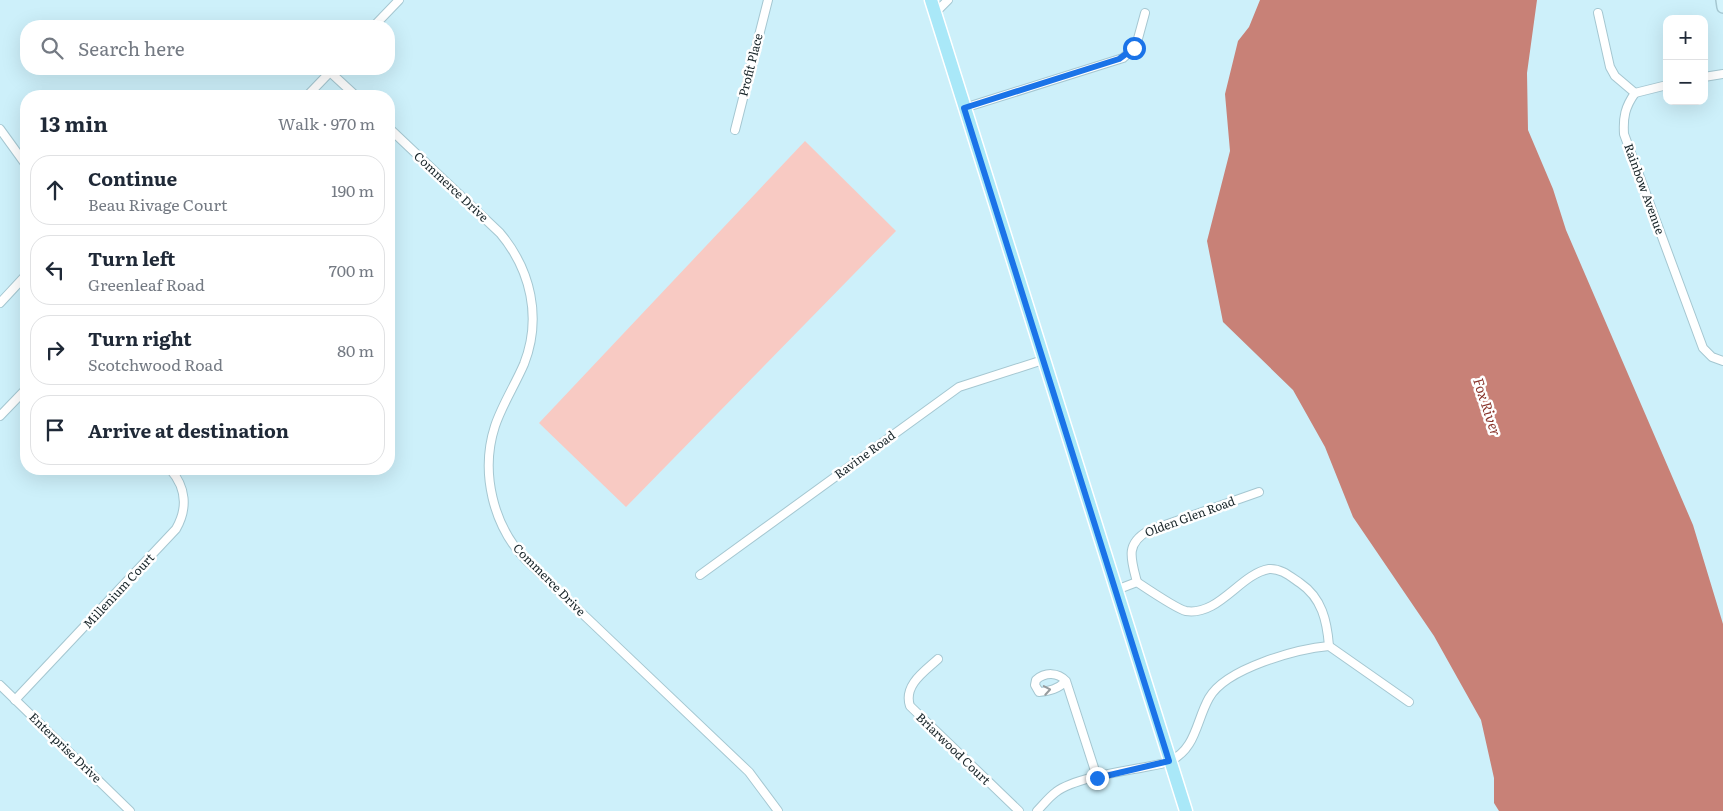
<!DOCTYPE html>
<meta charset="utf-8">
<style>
body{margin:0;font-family:Literata,serif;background:#f6f6f7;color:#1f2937}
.controls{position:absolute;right:15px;top:15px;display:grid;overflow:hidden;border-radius:10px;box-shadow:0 5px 20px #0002}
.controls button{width:45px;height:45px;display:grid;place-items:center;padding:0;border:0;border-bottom:1px solid #e0e1e3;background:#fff;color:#1f2937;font:25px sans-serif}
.stop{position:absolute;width:15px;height:15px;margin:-11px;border:4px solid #1a73e8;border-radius:50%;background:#fff}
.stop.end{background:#1a73e8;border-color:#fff;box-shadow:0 1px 5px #0008}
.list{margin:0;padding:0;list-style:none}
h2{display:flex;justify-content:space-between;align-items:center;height:65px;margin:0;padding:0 20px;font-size:21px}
h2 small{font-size:16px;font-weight:400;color:#747a83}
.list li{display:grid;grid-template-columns:32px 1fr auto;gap:15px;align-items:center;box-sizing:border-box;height:70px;margin:0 10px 10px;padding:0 10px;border:1px solid #e0e1e3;border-radius:20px}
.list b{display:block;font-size:19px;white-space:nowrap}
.list p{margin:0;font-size:16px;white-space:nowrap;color:#747a83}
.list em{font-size:16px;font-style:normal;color:#747a83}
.icon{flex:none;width:28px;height:28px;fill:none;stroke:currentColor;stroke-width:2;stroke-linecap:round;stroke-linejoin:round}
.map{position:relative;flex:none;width:1723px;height:811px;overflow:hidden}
.search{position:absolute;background:#fff;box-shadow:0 5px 20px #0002;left:20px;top:20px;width:375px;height:55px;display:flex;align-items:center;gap:12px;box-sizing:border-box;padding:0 18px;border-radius:20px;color:#747a83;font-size:19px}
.panel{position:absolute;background:#fff;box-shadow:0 5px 20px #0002;left:20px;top:90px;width:375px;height:385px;border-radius:20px}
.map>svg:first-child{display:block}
.green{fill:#f8cac3}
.water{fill:#c88177}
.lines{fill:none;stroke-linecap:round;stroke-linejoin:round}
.street-casing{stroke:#a5c7d1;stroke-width:10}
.secondary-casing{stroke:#a5c7d1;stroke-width:14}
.primary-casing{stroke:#fff;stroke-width:15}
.street{stroke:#fff;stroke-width:8}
.secondary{stroke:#d4f4fc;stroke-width:11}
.primary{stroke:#a9e8f8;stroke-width:12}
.oneway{stroke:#979c9e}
.route{stroke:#1a73e8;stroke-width:6}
.labels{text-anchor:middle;stroke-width:5;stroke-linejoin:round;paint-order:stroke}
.street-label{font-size:12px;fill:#172428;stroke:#fff}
.water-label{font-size:14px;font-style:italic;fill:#89342b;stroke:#fff}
</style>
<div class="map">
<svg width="1723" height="811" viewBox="0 0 1723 811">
<rect width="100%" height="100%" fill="#cdf0fa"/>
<path class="green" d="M805,141L896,231L626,507L539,423Z"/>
<path class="water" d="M1260,0H1537L1527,73L1528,130L1553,189L1566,230L1693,525L1723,624V811H1499L1494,803V778L1481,720L1434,636L1353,517L1325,447L1293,390L1223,322L1207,241L1230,151L1225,94L1238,41L1249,27Z"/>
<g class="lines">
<g class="street-casing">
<g id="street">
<path d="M935,13L948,0"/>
<path d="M1598,13L1610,67L1615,76L1635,93"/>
<path d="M374,26L399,0"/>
<path d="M330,72L356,96"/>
<path d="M1704,77L1723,74"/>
<path d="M1635,93C1625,107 1623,117 1624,134L1703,348L1712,357L1723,361"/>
<path d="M1635,93L1667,85"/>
<path d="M307,96L333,69"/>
<path d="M964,108L1123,58L1136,46L1145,13"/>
<path d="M389,128L500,233C531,270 542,318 524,364C515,385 502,405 495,426C480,472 493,526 526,560L749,772L778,811"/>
<path d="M0,129L26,165"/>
<path d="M735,130L768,0"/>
<path d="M0,303L26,275"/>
<path d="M0,416L26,389"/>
<path d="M700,575L959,387L1043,360"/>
<path d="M1137,582C1131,559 1125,544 1148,531L1259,492"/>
<path d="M1116,590L1137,582C1146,588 1177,609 1186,611C1219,616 1240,574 1269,569C1281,568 1291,577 1300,583C1322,598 1327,621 1329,646"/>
<path d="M938,659C925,671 903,685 910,706L1019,811"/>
<path d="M1066,681C1058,689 1050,691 1039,692L1035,685L1036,680C1045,672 1058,672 1066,681L1097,777"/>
<path d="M0,685L130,811"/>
<path d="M15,700L176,529C188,508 186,487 170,469"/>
<path d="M1037,811C1043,805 1049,797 1056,792C1073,779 1118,772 1140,768C1149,766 1161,765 1170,761C1196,749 1196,721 1209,698C1226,668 1297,649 1329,646L1409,702"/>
</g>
</g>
<g class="secondary-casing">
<path id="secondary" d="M1722,0L1723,7"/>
</g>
<g class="primary-casing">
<path id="primary" d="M931,0L1186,811"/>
</g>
<use href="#street" class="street"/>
<use href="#secondary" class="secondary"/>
<use href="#primary" class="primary"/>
</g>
<defs><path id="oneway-chevron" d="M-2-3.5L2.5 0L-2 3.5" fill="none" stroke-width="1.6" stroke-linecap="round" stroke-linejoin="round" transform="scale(1.25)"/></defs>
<use class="oneway" href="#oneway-chevron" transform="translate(1047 690) rotate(-10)"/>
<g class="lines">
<path class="route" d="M1097,778L1169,761L964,108L1119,59L1134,48"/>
</g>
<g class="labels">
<g class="street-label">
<text transform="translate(751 65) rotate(-76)" y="4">Profit Place</text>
<text transform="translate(451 187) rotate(43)" y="4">Commerce Drive</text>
<text transform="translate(1644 189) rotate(70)" y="4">Rainbow Avenue</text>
<text transform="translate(865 455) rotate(-36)" y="4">Ravine Road</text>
<text transform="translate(1190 517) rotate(-20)" y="4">Olden Glen Road</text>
<text transform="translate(549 580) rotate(45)" y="4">Commerce Drive</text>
<text transform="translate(119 591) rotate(-47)" y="4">Millenium Court</text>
<text transform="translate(65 748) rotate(44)" y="4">Enterprise Drive</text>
<text transform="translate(953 749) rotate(44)" y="4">Briarwood Court</text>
</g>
<g class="water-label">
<text transform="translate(1487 407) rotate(72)" y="5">Fox River</text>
</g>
</g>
</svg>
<div class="controls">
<button>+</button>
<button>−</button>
</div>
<div class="stop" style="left:1134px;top:48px"></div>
<div class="stop end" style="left:1097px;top:778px"></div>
<div class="search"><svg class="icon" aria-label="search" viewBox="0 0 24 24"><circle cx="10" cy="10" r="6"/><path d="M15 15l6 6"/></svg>Search here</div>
<section class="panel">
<h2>13 min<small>Walk · 970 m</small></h2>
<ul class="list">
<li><svg class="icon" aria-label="ahead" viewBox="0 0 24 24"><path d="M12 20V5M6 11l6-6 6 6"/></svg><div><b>Continue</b><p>Beau Rivage Court</p></div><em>190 m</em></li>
<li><svg class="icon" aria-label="left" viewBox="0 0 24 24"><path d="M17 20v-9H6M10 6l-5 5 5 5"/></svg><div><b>Turn left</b><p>Greenleaf Road</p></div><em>700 m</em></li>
<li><svg class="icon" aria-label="right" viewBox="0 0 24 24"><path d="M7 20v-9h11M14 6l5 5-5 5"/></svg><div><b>Turn right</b><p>Scotchwood Road</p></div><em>80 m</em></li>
<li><svg class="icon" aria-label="arrive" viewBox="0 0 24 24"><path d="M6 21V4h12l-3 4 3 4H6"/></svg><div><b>Arrive at destination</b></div></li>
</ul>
</section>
</div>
